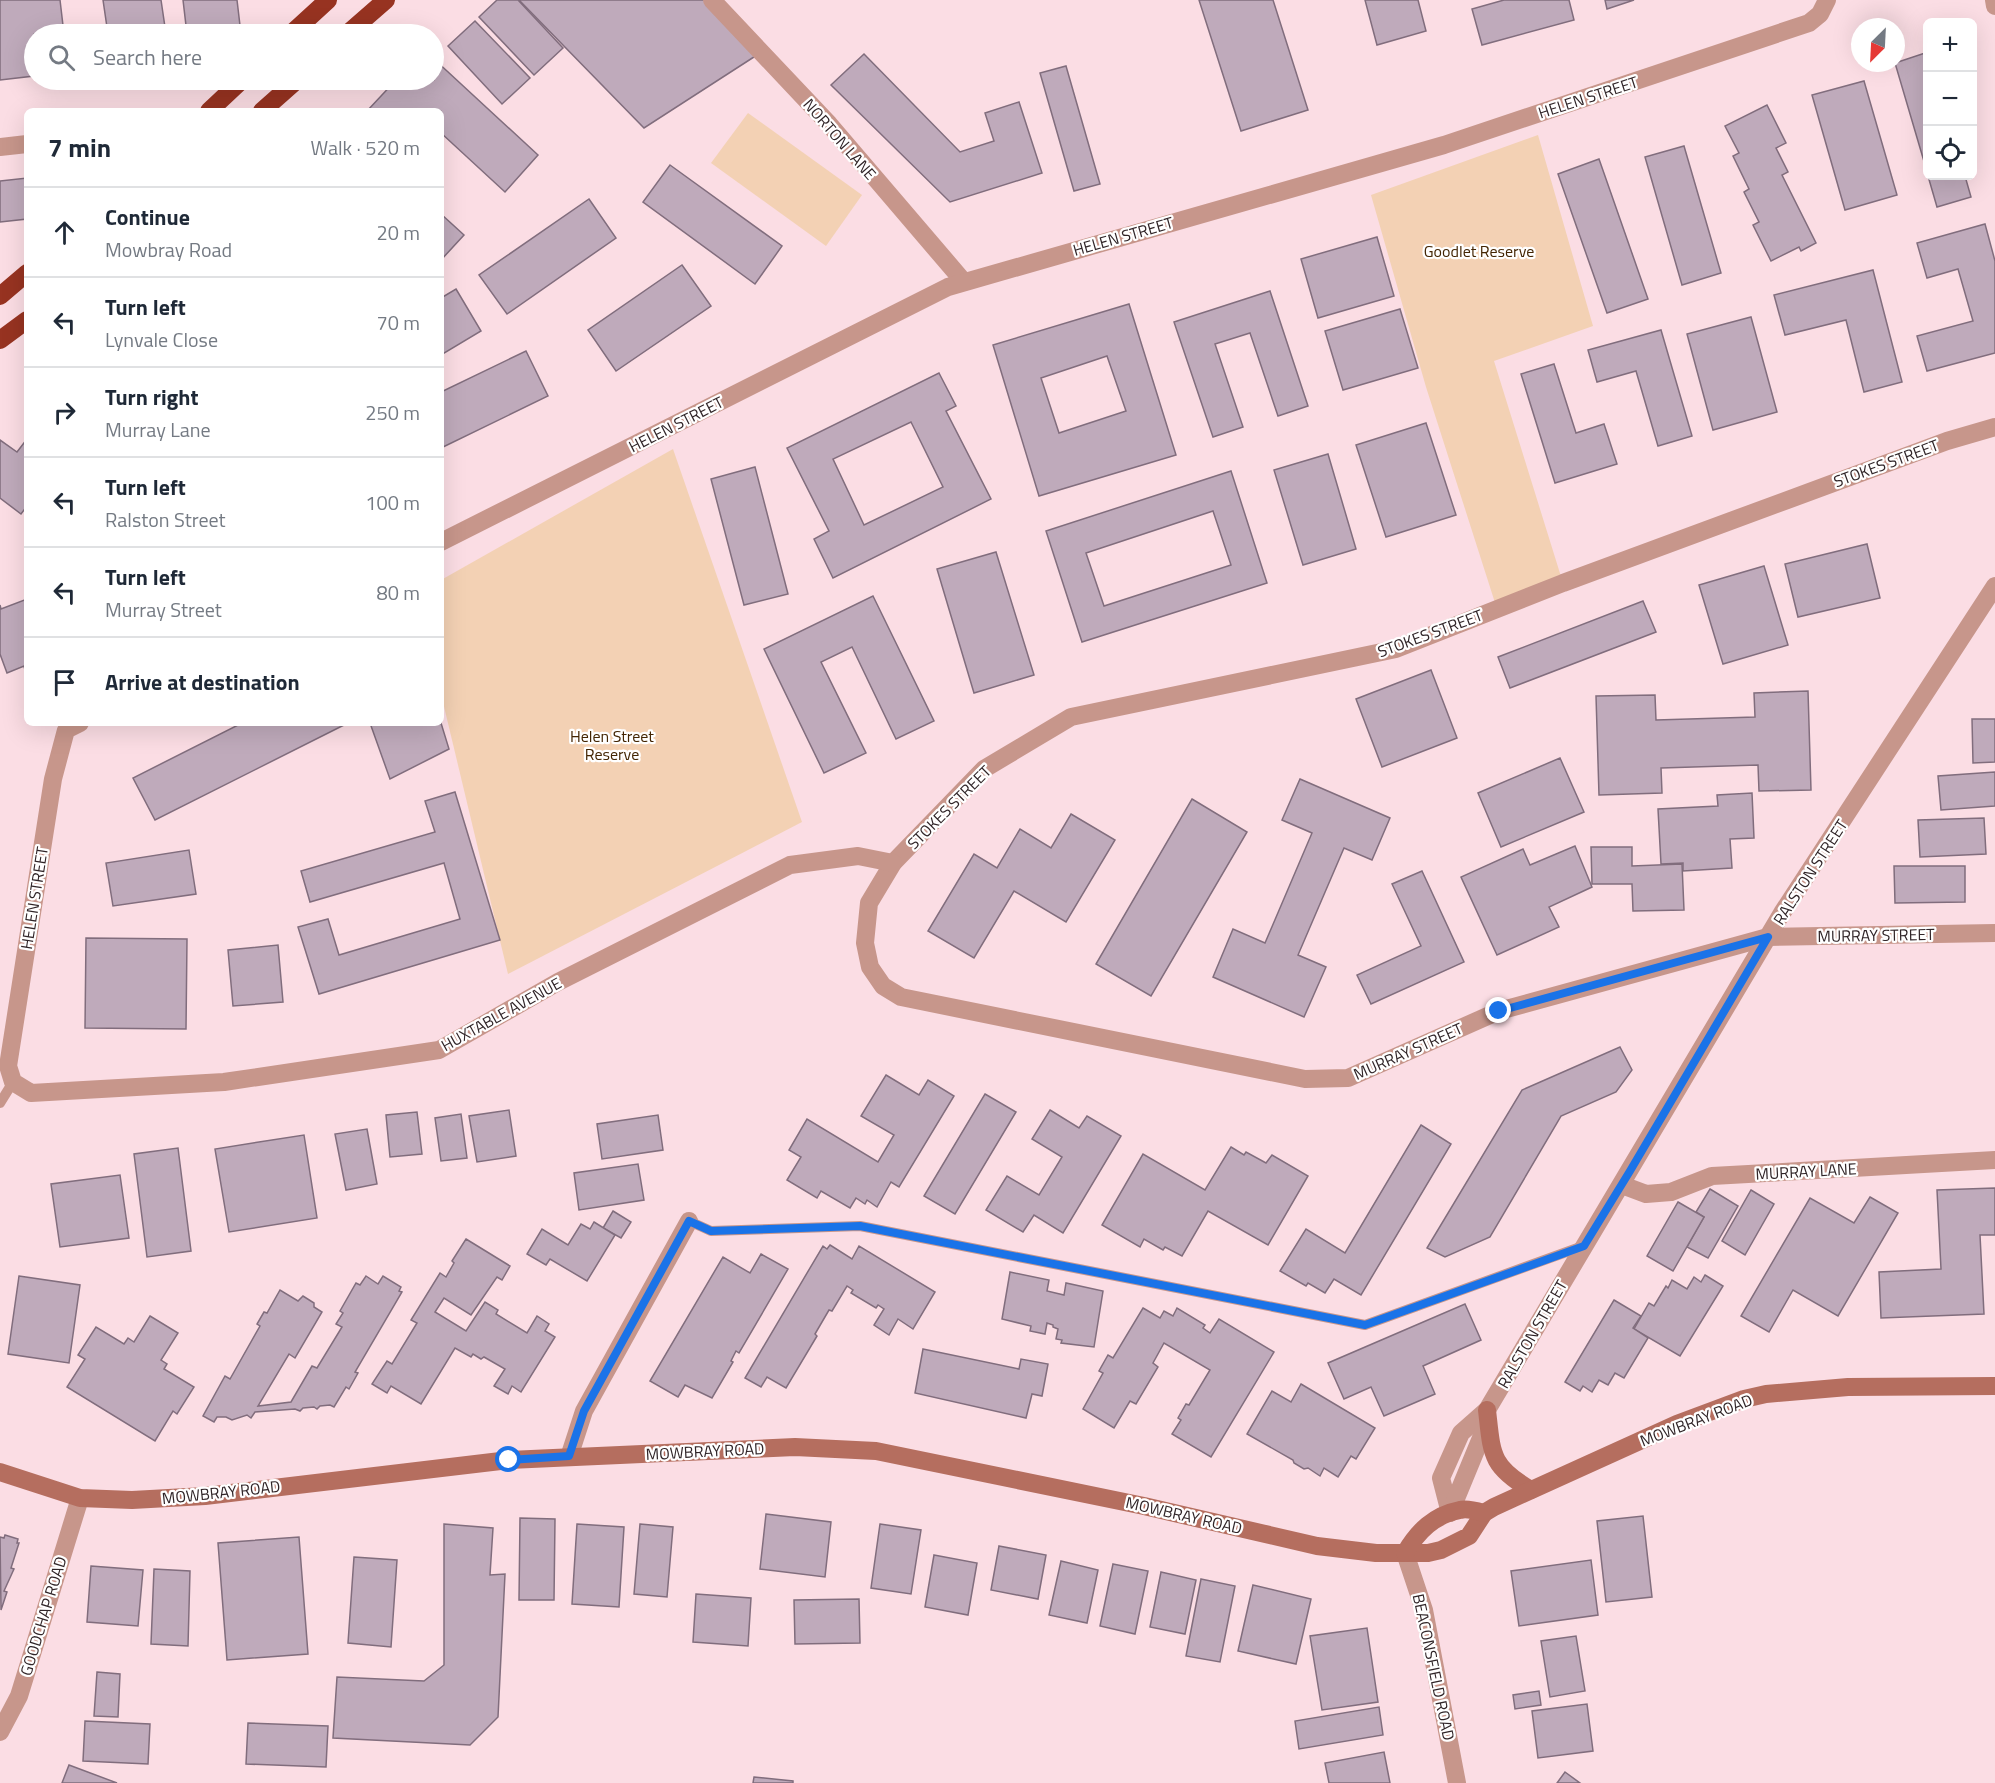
<!DOCTYPE html>
<meta charset="utf-8">
<style>
body{margin:0;font-family:"Titillium Web",sans-serif;background:#f6f6f7;color:#1f2937}
.controls{position:absolute;right:18px;top:18px;display:grid;overflow:hidden;border-radius:9px;box-shadow:0 6px 24px #0002}
.controls button{width:54px;height:54px;display:grid;place-items:center;padding:0;border:0;border-bottom:2px solid #e0e1e3;background:#fff;color:#1f2937;font:30px sans-serif}
.compass{position:absolute;left:1851px;top:18px;width:54px;height:54px;border-radius:50%;background:#fff;box-shadow:0 6px 24px #0002;rotate:204deg}
.stop{position:absolute;width:18px;height:18px;margin:-14px;border:4px solid #1a73e8;border-radius:50%;background:#fff}
.stop.end{background:#1a73e8;border-color:#fff;box-shadow:0 2px 6px #0008}
.list{margin:0;padding:0;list-style:none}
h2{display:flex;justify-content:space-between;align-items:center;height:78px;margin:0;padding:0 24px;font-size:26px}
h2 small{font-size:20px;font-weight:400;color:#747a83}
.list li{display:grid;grid-template-columns:39px 1fr auto;gap:18px;align-items:center;box-sizing:border-box;height:90px;padding:0 24px;border-top:2px solid #e0e1e3}
.list b{display:block;font-size:22px;white-space:nowrap}
.list p{margin:0;font-size:20px;white-space:nowrap;color:#747a83}
.list em{font-size:20px;font-style:normal;color:#747a83}
.icon{flex:none;width:33px;height:33px;fill:none;stroke:currentColor;stroke-width:2;stroke-linecap:round;stroke-linejoin:round}
.map{position:relative;flex:none;width:1995px;height:1783px;overflow:hidden}
.search{position:absolute;background:#fff;box-shadow:0 6px 24px #0002;left:24px;top:24px;width:420px;height:66px;display:flex;align-items:center;gap:15px;box-sizing:border-box;padding:0 21px;border-radius:33px;color:#747a83;font-size:22px}
.panel{position:absolute;background:#fff;box-shadow:0 6px 24px #0002;left:24px;top:108px;width:420px;height:618px;border-radius:9px}
.map>svg:first-child{display:block}
.green{fill:#f3d1b4}
.building{fill:#bfaabb;stroke:#816d7d;stroke-width:1.5;fill-rule:evenodd}
.lines{fill:none;stroke-linecap:round;stroke-linejoin:round}
.lane{stroke:#c7968b;stroke-width:10}
.street{stroke:#c7968b;stroke-width:18}
.secondary{stroke:#b56e5f;stroke-width:18}
.highway{stroke:#973321;stroke-width:18}
.route{stroke:#1a73e8;stroke-width:8}
.labels{text-anchor:middle;stroke-width:4.5;stroke-linejoin:round;paint-order:stroke}
.street-label{font-size:16px;fill:#302528;stroke:#fff}
.park-label{font-size:16px;fill:#432503;stroke:#fff}
</style>
<div class="map">
<svg width="1995" height="1783" viewBox="0 0 1995 1783">
<rect width="100%" height="100%" fill="#fbdde4"/>
<g class="green">
<path d="M748,113L862,195L826,246L711,163Z"/>
<path d="M1538,135L1593,326L1494,361L1563,583L1497,609L1426,387L1371,195Z"/>
<path d="M673,449L802,822L508,974L441,694V580Z"/>
</g>
<g class="building">
<path d="M0,0H60L64,34H34V76L0,80Z"/>
<path d="M103,0H161L166,34H108Z"/>
<path d="M183,0H237L241,34H187Z"/>
<path d="M497,0H518L563,48L534,75L479,17Z"/>
<path d="M519,0H704L757,55L644,128Z"/>
<path d="M1199,0H1273L1308,110L1241,131Z"/>
<path d="M1365,0H1418L1426,31L1377,45Z"/>
<path d="M1504,0H1569L1574,20L1482,45L1472,9Z"/>
<path d="M1605,0H1634L1607,9Z"/>
<path d="M475,21L530,78L502,104L448,46Z"/>
<path d="M1928,52V175L1895,63Z"/>
<path d="M864,54L960,152L994,141L985,113L1019,102L1042,173L950,202L831,85Z"/>
<path d="M434,59L538,155L505,192L441,133V111H367L396,80H434Z"/>
<path d="M1066,66L1100,184L1074,191L1040,73Z"/>
<path d="M1864,81L1897,195L1845,210L1812,95Z"/>
<path d="M1767,105L1786,143L1776,148L1788,172L1782,175L1816,243L1801,251L1799,247L1771,261L1753,225L1759,222L1744,192L1749,189L1733,156L1739,153L1725,126Z"/>
<path d="M1684,146L1721,273L1682,285L1645,157Z"/>
<path d="M1599,159L1648,299L1607,313L1558,174Z"/>
<path d="M670,165L782,246L755,284L643,202Z"/>
<path d="M1928,176H1965L1971,197L1937,207Z"/>
<path d="M27,178V219L0,222V181Z"/>
<path d="M589,199L616,238L507,314L479,275Z"/>
<path d="M441,214L464,235L441,260Z"/>
<path d="M1985,224L1995,261V353L1927,371L1917,336L1973,321L1958,269L1927,278L1917,243Z"/>
<path d="M1377,237L1394,296L1318,318L1301,259Z"/>
<path d="M682,265L711,306L616,371L588,330Z"/>
<path d="M1873,270L1902,382L1864,392L1846,320L1785,335L1774,295Z"/>
<path d="M456,289L481,331L441,355V298Z"/>
<path d="M1270,291L1308,406L1278,416L1250,333L1215,344L1243,427L1213,437L1174,322Z"/>
<path d="M1129,304L1176,455L1039,496L993,345ZM1107,356L1126,411L1059,433L1041,378Z"/>
<path d="M1400,309L1418,368L1343,390L1325,331Z"/>
<path d="M1751,317L1777,412L1713,430L1687,334Z"/>
<path d="M1661,330L1692,436L1658,446L1636,371L1597,382L1588,350Z"/>
<path d="M526,351L548,396L441,448V392Z"/>
<path d="M1554,364L1576,433L1604,424L1617,464L1555,483L1521,374Z"/>
<path d="M939,373L956,406L946,411L991,499L833,578L814,539L829,531L787,448ZM911,422L943,487L864,525L833,459Z"/>
<path d="M1426,423L1456,515L1386,537L1356,445Z"/>
<path d="M27,439V506L21,514L0,498V440L17,452Z"/>
<path d="M1328,454L1356,549L1303,565L1274,470Z"/>
<path d="M755,467L788,594L744,605L711,479Z"/>
<path d="M1231,471L1267,583L1082,642L1046,531ZM1213,511L1231,565L1104,606L1086,553Z"/>
<path d="M1867,544L1880,598L1798,617L1785,564Z"/>
<path d="M996,552L1034,675L974,693L937,569Z"/>
<path d="M1764,566L1788,645L1723,664L1699,585Z"/>
<path d="M873,596L934,721L896,739L852,647L821,662L866,753L824,773L764,649Z"/>
<path d="M27,599V670H25L24,666L7,673L0,654V605L1,609Z"/>
<path d="M1643,601L1656,632L1510,688L1498,657Z"/>
<path d="M1431,670L1457,738L1382,767L1356,699Z"/>
<path d="M1808,691L1811,790L1759,791L1758,765L1661,768L1662,793L1599,795L1596,696L1655,695L1656,720L1755,717L1754,693Z"/>
<path d="M1972,719H1995V762L1973,763Z"/>
<path d="M242,723H348L155,820L133,778Z"/>
<path d="M370,723H441L449,749L390,779Z"/>
<path d="M1560,758L1584,812L1501,847L1478,793Z"/>
<path d="M1995,772V806L1941,810L1938,776Z"/>
<path d="M1300,779L1390,818L1372,860L1344,848L1298,955L1326,967L1304,1017L1213,977L1233,929L1265,943L1312,833L1282,820Z"/>
<path d="M455,792L500,940L319,994L298,927L328,919L339,955L460,919L444,863L310,902L301,871L435,832L425,801Z"/>
<path d="M1752,793L1754,838L1730,839L1732,868L1683,871V863L1661,864L1658,809L1718,806L1717,795Z"/>
<path d="M1192,799L1247,832L1151,996L1096,964Z"/>
<path d="M1071,814L1115,840L1066,922L1014,891L974,958L928,931L974,854L997,868L1020,829L1051,848Z"/>
<path d="M1984,818L1986,854L1920,857L1918,820Z"/>
<path d="M1575,846L1592,887L1549,907L1559,927L1497,955L1461,877L1523,849L1530,865Z"/>
<path d="M1591,847H1632V866L1682,864L1684,910L1633,911L1632,884H1592Z"/>
<path d="M189,850L196,894L113,906L106,863Z"/>
<path d="M1894,866H1965V902L1895,903Z"/>
<path d="M1422,871L1464,962L1371,1004L1357,975L1421,946L1392,884Z"/>
<path d="M86,938L187,939L186,1029L85,1028Z"/>
<path d="M278,945L283,1002L233,1006L228,950Z"/>
<path d="M1620,1047L1632,1070L1616,1092L1561,1116L1490,1237L1445,1257L1427,1248L1522,1090Z"/>
<path d="M886,1075L919,1095L928,1080L954,1096L899,1187L891,1182L877,1207L867,1200L865,1204L856,1198L850,1208L821,1191L817,1198L787,1180L801,1157L789,1150L807,1119L878,1162L894,1135L861,1116Z"/>
<path d="M985,1094L1016,1112L955,1214L924,1196Z"/>
<path d="M509,1110L516,1156L477,1162L469,1116Z"/>
<path d="M1050,1110L1079,1128L1087,1116L1121,1136L1063,1233L1034,1215L1023,1232L986,1210L1007,1176L1039,1195L1062,1157L1032,1139Z"/>
<path d="M417,1112L422,1154L390,1157L386,1115Z"/>
<path d="M461,1114L467,1158L441,1161L435,1118Z"/>
<path d="M658,1115L663,1150L602,1159L597,1124Z"/>
<path d="M1421,1125L1451,1144L1361,1295L1334,1279L1325,1293L1308,1283L1306,1286L1280,1271L1306,1229L1345,1253Z"/>
<path d="M367,1129L377,1184L346,1190L335,1134Z"/>
<path d="M304,1135L317,1218L229,1232L215,1149Z"/>
<path d="M1231,1147L1244,1155L1246,1152L1266,1163L1272,1155L1308,1176L1268,1245L1208,1211L1182,1256L1165,1247L1163,1250L1144,1239L1140,1247L1102,1225L1143,1154L1205,1190Z"/>
<path d="M178,1148L191,1251L147,1257L134,1154Z"/>
<path d="M638,1164L644,1200L579,1210L574,1173Z"/>
<path d="M120,1175L129,1238L60,1247L51,1184Z"/>
<path d="M1995,1188V1235H1980L1984,1314L1881,1318L1879,1272L1941,1269L1937,1190Z"/>
<path d="M1710,1189L1738,1206L1708,1258L1687,1247L1704,1217L1696,1212Z"/>
<path d="M1751,1190L1774,1204L1745,1255L1722,1241Z"/>
<path d="M1870,1197L1898,1213L1838,1316L1793,1290L1769,1332L1741,1316L1810,1198L1854,1223Z"/>
<path d="M1678,1202L1704,1217L1673,1271L1647,1256Z"/>
<path d="M613,1211L631,1222L621,1238L603,1228Z"/>
<path d="M594,1222L615,1235L587,1281L550,1259L546,1265L527,1254L542,1229L568,1245L581,1224L590,1229Z"/>
<path d="M466,1239L510,1266L502,1280L497,1277L471,1315L444,1298L435,1312L466,1331L485,1302L498,1310L496,1314L527,1333L537,1316L549,1324L545,1331L555,1337L521,1392L512,1386L508,1394L494,1386L505,1369L484,1357L481,1359L473,1354L471,1357L455,1348L421,1404L391,1386L387,1393L372,1384L387,1361L392,1364L417,1323L411,1320L440,1273L446,1277L454,1263L452,1261Z"/>
<path d="M830,1245L852,1259L859,1246L935,1292L913,1329L898,1319L889,1335L874,1325L884,1309L878,1305L876,1308L851,1293L853,1290L847,1286L832,1311L829,1310L815,1334L817,1336L786,1388L767,1377L761,1387L745,1378L823,1246L827,1249Z"/>
<path d="M761,1254L788,1269L739,1353L736,1351L731,1361L733,1362L712,1398L685,1385L678,1397L650,1381L723,1257L750,1273Z"/>
<path d="M1010,1272L1049,1280L1047,1291L1064,1295L1066,1283L1103,1291L1094,1347L1061,1343L1062,1340L1056,1339L1058,1329L1053,1327V1325L1047,1323L1045,1334L1030,1331L1031,1326L1002,1319Z"/>
<path d="M1705,1275L1723,1286L1680,1356L1634,1329L1649,1303L1654,1306L1666,1286L1668,1288L1672,1280L1687,1289L1694,1277L1701,1282Z"/>
<path d="M19,1276L80,1285L69,1363L8,1354Z"/>
<path d="M366,1276L378,1284L383,1276L401,1287L399,1291L402,1292L355,1372L358,1373L349,1389L346,1387L334,1407L330,1405L320,1406L317,1409L314,1407L303,1408L300,1411L295,1409L255,1412L251,1418L247,1415L232,1420L226,1417H217L214,1422L203,1416L225,1376L230,1379L260,1326L257,1324L264,1312L267,1313L280,1290L298,1301L303,1296L314,1303V1307L322,1312L295,1358L289,1354L258,1406L291,1402L312,1366L317,1368L342,1327L336,1324L343,1313L340,1311L356,1283L360,1285Z"/>
<path d="M1614,1300L1641,1316L1633,1328L1648,1338L1624,1378L1615,1373L1608,1385L1599,1380L1592,1392L1583,1386L1580,1391L1565,1382Z"/>
<path d="M1465,1304L1481,1340L1423,1366L1435,1394L1384,1416L1371,1387L1344,1399L1328,1363Z"/>
<path d="M1143,1308L1160,1318L1164,1311L1173,1316L1177,1308L1205,1325L1203,1328L1210,1333L1219,1319L1274,1352L1211,1457L1172,1434L1181,1420L1178,1418L1186,1404L1189,1405L1210,1370L1164,1343L1153,1363L1158,1367L1136,1404L1130,1401L1114,1428L1083,1409L1103,1373L1099,1371L1108,1355L1113,1358Z"/>
<path d="M150,1316L178,1333L161,1360L167,1364L164,1369L194,1387L177,1414L173,1411L155,1441L67,1387L85,1359L78,1355L96,1327L124,1344L128,1338L134,1342Z"/>
<path d="M923,1349L1019,1369L1021,1359L1048,1364L1042,1396L1032,1394L1026,1418L915,1393Z"/>
<path d="M1301,1384L1375,1428L1356,1459L1351,1456L1338,1477L1324,1468L1320,1476L1308,1468L1304,1469L1294,1463L1293,1460L1247,1434L1272,1391L1291,1402Z"/>
<path d="M766,1514L831,1522L825,1577L760,1569Z"/>
<path d="M1643,1516L1652,1597L1606,1602L1597,1521Z"/>
<path d="M520,1518L555,1519L554,1600H519Z"/>
<path d="M444,1524L493,1528L490,1575L505,1574L498,1717L470,1745L333,1738L337,1677L424,1681L444,1665Z"/>
<path d="M577,1524L624,1527L619,1607L572,1604Z"/>
<path d="M640,1524L673,1527L667,1597L634,1594Z"/>
<path d="M880,1524L921,1530L911,1594L871,1588Z"/>
<path d="M5,1535L18,1539L17,1543H19L11,1568L14,1569L4,1591L7,1592L1,1610L0,1537L4,1538Z"/>
<path d="M299,1537L308,1654L227,1660L218,1543Z"/>
<path d="M999,1546L1046,1555L1038,1599L991,1590Z"/>
<path d="M934,1555L977,1563L968,1615L925,1607Z"/>
<path d="M354,1557L397,1560L391,1647L348,1643Z"/>
<path d="M1591,1560L1598,1615L1519,1626L1511,1571Z"/>
<path d="M1061,1561L1098,1570L1087,1623L1049,1615Z"/>
<path d="M1113,1564L1148,1571L1135,1634L1100,1626Z"/>
<path d="M91,1566L143,1570L138,1626L87,1622Z"/>
<path d="M154,1569L190,1571L188,1646L151,1644Z"/>
<path d="M1161,1572L1196,1580L1185,1634L1150,1627Z"/>
<path d="M1201,1579L1235,1586L1220,1662L1186,1656Z"/>
<path d="M1253,1585L1311,1599L1296,1664L1238,1651Z"/>
<path d="M696,1594L751,1598L748,1646L693,1642Z"/>
<path d="M859,1599L860,1643L795,1644L794,1600Z"/>
<path d="M1367,1628L1378,1702L1322,1710L1310,1636Z"/>
<path d="M1576,1636L1585,1691L1550,1697L1541,1641Z"/>
<path d="M97,1672L120,1674L118,1717L94,1716Z"/>
<path d="M1539,1691L1541,1705L1515,1709L1513,1695Z"/>
<path d="M1587,1704L1593,1751L1538,1758L1532,1711Z"/>
<path d="M1379,1707L1383,1735L1299,1749L1295,1721Z"/>
<path d="M85,1721L150,1724L148,1764L83,1761Z"/>
<path d="M248,1723L328,1726L326,1767L246,1764Z"/>
<path d="M1384,1752L1390,1783H1329L1325,1763Z"/>
<path d="M69,1765L117,1783H62Z"/>
<path d="M1565,1772L1580,1783H1557Z"/>
<path d="M754,1777L793,1781V1783H753Z"/>
</g>
<g class="lines">
<g class="lane">
<path d="M0,1103L13,1082"/>
<path d="M689,1221L711,1231L860,1226L1365,1325L1583,1246"/>
</g>
<g class="street">
<path d="M712,0L829,124L964,282"/>
<path d="M1994,0L1995,6"/>
<path d="M0,147L27,144"/>
<path d="M1995,427L1947,441L1563,583L1396,649L1071,717L984,769L893,863L869,903L865,943L870,967L883,986L901,997L1305,1079L1348,1078L1499,1011L1768,937L1995,933"/>
<path d="M441,542L948,287L1444,145L1809,23L1820,14L1827,0"/>
<path d="M80,723L66,730L53,779L8,1066L13,1082L31,1093L224,1082L439,1050L558,982L790,865L858,856L893,863"/>
<path d="M1622,1185L1646,1194L1671,1192L1712,1176L1995,1160"/>
<path d="M569,1457L584,1411L689,1221"/>
<path d="M1450,1513L1441,1478L1461,1433L1487,1410L1782,913L1995,586"/>
<path d="M1450,1513L1483,1433L1486,1414"/>
<path d="M1405,1553L1424,1610L1457,1783"/>
<path d="M0,1732L19,1696L80,1498"/>
</g>
<g class="secondary">
<path d="M1487,1410C1492,1454 1490,1466 1531,1490"/>
<path d="M0,1472L80,1498L132,1500L205,1496L509,1460L795,1447L876,1451L1144,1506L1317,1546L1376,1553H1428L1441,1550L1469,1536L1484,1513L1494,1507L1677,1424L1744,1399L1766,1394L1848,1387L1995,1386"/>
<path d="M1405,1553C1418,1531 1434,1515 1460,1510C1467,1508 1477,1511 1484,1513"/>
</g>
<g class="highway">
<path d="M291,34L328,0"/>
<path d="M347,34L386,0"/>
<path d="M209,111L242,80"/>
<path d="M262,111L297,80"/>
<path d="M0,296L27,273"/>
<path d="M0,340L27,320"/>
</g>
</g>
<g class="lines">
<path class="route" d="M509,1460L569,1456L584,1411L689,1221L711,1231L860,1226L1365,1325L1584,1246L1630,1171L1768,937L1499,1011"/>
</g>
<g class="labels">
<g class="street-label">
<text transform="translate(1588 97) rotate(-18)" y="6">HELEN STREET</text>
<text transform="translate(840 139) rotate(49)" y="6">NORTON LANE</text>
<text transform="translate(1123 236) rotate(-16)" y="6">HELEN STREET</text>
<text transform="translate(676 424) rotate(-27)" y="6">HELEN STREET</text>
<text transform="translate(1886 463) rotate(-20)" y="6">STOKES STREET</text>
<text transform="translate(1430 633) rotate(-20)" y="6">STOKES STREET</text>
<text transform="translate(949 807) rotate(-45)" y="6">STOKES STREET</text>
<text transform="translate(1810 872) rotate(-57)" y="6">RALSTON STREET</text>
<text transform="translate(34 898) rotate(-81)" y="6">HELEN STREET</text>
<text transform="translate(1876 935) rotate(-1)" y="6">MURRAY STREET</text>
<text transform="translate(501 1014) rotate(-29)" y="6">HUXTABLE AVENUE</text>
<text transform="translate(1408 1051) rotate(-24)" y="6">MURRAY STREET</text>
<text transform="translate(1806 1171) rotate(-3)" y="6">MURRAY LANE</text>
<text transform="translate(1532 1334) rotate(-60)" y="6">RALSTON STREET</text>
<text transform="translate(1696 1420) rotate(-21)" y="6">MOWBRAY ROAD</text>
<text transform="translate(705 1451) rotate(-3)" y="6">MOWBRAY ROAD</text>
<text transform="translate(221 1492) rotate(-6)" y="6">MOWBRAY ROAD</text>
<text transform="translate(1184 1515) rotate(13)" y="6">MOWBRAY ROAD</text>
<text transform="translate(43 1616) rotate(-73)" y="6">GOODCHAP ROAD</text>
<text transform="translate(1434 1667) rotate(78)" y="6">BEACONSFIELD ROAD</text>
</g>
<g class="park-label">
<text x="1479" y="257">Goodlet Reserve</text>
<text x="612" y="742">Helen Street<tspan x="612" dy="18">Reserve</tspan></text>
</g>
</g>
</svg>
<div class="controls">
<button>+</button>
<button>−</button>
<button><svg class="icon" aria-label="locate" viewBox="0 0 24 24"><circle cx="12" cy="12" r="6"/><path d="M12 2v4M12 18v4M2 12h4M18 12h4"/></svg></button>
</div>
<svg class="compass" viewBox="-18 -18 36 36"><path d="M0-13l5 13h-10z" fill="#e53935"/><path d="M0 13l5-13h-10z" fill="#747a83"/></svg>
<div class="stop" style="left:509px;top:1460px"></div>
<div class="stop end" style="left:1499px;top:1011px"></div>
<div class="search"><svg class="icon" aria-label="search" viewBox="0 0 24 24"><circle cx="10" cy="10" r="6"/><path d="M15 15l6 6"/></svg>Search here</div>
<section class="panel">
<h2>7 min<small>Walk · 520 m</small></h2>
<ul class="list">
<li><svg class="icon" aria-label="ahead" viewBox="0 0 24 24"><path d="M12 20V5M6 11l6-6 6 6"/></svg><div><b>Continue</b><p>Mowbray Road</p></div><em>20 m</em></li>
<li><svg class="icon" aria-label="left" viewBox="0 0 24 24"><path d="M17 20v-9H6M10 6l-5 5 5 5"/></svg><div><b>Turn left</b><p>Lynvale Close</p></div><em>70 m</em></li>
<li><svg class="icon" aria-label="right" viewBox="0 0 24 24"><path d="M7 20v-9h11M14 6l5 5-5 5"/></svg><div><b>Turn right</b><p>Murray Lane</p></div><em>250 m</em></li>
<li><svg class="icon" aria-label="left" viewBox="0 0 24 24"><path d="M17 20v-9H6M10 6l-5 5 5 5"/></svg><div><b>Turn left</b><p>Ralston Street</p></div><em>100 m</em></li>
<li><svg class="icon" aria-label="left" viewBox="0 0 24 24"><path d="M17 20v-9H6M10 6l-5 5 5 5"/></svg><div><b>Turn left</b><p>Murray Street</p></div><em>80 m</em></li>
<li><svg class="icon" aria-label="arrive" viewBox="0 0 24 24"><path d="M6 21V4h12l-3 4 3 4H6"/></svg><div><b>Arrive at destination</b></div></li>
</ul>
</section>
</div>
